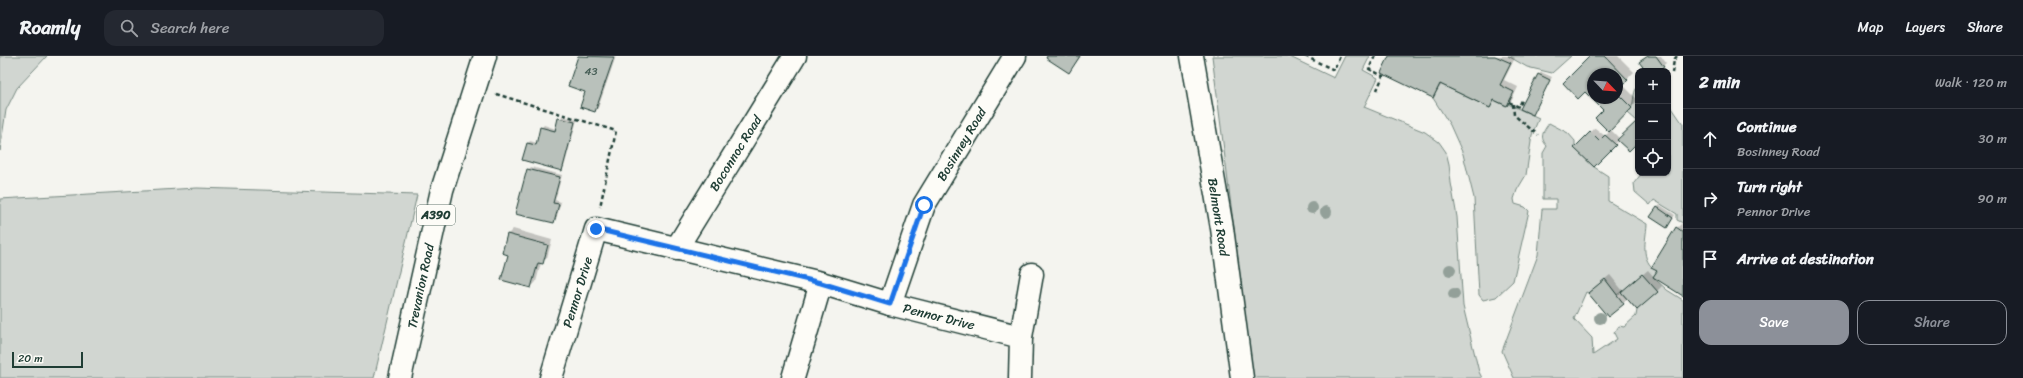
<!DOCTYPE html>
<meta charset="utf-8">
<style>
body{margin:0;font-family:Sriracha,sans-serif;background:#242831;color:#f1f3f6}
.controls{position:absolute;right:12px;top:12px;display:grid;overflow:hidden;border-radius:8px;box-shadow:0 1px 3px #0004}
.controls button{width:36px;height:36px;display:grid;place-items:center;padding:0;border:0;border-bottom:1px solid #363941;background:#171b24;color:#f1f3f6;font:20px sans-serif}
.compass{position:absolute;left:1587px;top:12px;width:36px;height:36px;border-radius:50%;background:#171b24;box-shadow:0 1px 3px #0004;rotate:115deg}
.scale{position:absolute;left:12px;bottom:10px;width:71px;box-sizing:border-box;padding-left:4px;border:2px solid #1f3d34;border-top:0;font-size:11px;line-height:14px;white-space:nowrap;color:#1f3d34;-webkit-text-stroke:3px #fdfcf7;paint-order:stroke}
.stop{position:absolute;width:12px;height:12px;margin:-9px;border:3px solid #1a73e8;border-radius:50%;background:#fff}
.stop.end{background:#1a73e8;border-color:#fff;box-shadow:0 1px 4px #0008}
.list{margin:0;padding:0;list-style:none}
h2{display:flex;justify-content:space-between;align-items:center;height:52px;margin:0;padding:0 16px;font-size:17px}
h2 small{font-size:13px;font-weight:400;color:#9ea1a6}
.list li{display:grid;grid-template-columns:26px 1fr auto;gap:12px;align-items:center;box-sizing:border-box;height:60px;padding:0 16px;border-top:1px solid #363941}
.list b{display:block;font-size:15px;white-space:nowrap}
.list p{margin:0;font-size:13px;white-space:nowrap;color:#9ea1a6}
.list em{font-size:13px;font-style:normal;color:#9ea1a6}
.actions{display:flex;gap:8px;padding:12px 16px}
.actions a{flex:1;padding:9px 0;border:1px solid #8c9099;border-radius:12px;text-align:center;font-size:14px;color:#8c9099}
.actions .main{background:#8c9099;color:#fff}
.icon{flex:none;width:22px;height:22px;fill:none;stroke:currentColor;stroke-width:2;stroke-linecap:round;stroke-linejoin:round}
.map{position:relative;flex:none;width:1683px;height:322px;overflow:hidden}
header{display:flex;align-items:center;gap:24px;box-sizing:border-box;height:56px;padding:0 20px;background:#171b24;border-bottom:1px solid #363941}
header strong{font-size:19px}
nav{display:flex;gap:22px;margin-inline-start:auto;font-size:14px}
.search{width:280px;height:36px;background:#242831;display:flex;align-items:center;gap:10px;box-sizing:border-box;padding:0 14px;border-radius:12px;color:#9ea1a6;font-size:15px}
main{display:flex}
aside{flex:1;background:#171b24}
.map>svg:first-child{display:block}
.green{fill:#d1d6d1;stroke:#788a82;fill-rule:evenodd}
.shadow{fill:#0003;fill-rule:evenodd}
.building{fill:#b9c1bb;stroke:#1f3d34}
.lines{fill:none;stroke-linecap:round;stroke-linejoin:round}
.street-casing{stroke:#1f3d34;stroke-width:25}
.highway-casing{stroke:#1f3d34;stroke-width:25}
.path{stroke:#1f3d34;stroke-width:2.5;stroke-dasharray:4 3;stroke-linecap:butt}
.street{stroke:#fdfcf7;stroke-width:22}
.highway{stroke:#fdfcf7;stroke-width:22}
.tree{fill:#93a099}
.route{stroke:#1a73e8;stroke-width:5}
.labels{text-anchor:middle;stroke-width:3;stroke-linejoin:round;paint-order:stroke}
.number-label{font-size:11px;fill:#465e56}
.shield{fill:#fdfcf7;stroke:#62766e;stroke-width:1}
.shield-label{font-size:12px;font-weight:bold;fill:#1f3d34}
.street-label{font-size:13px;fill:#1f3d34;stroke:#fdfcf7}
</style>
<header>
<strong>Roamly</strong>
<div class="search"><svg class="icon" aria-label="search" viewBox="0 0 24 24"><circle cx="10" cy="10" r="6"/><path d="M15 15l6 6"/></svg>Search here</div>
<nav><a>Map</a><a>Layers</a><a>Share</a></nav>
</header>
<main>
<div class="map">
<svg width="1683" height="322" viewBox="0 0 1683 322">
<rect width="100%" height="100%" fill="#f4f4ef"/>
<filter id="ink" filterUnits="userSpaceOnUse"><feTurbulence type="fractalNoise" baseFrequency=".025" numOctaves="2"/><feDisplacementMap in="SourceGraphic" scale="8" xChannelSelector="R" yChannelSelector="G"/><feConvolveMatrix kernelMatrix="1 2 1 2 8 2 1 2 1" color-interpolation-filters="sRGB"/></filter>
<g filter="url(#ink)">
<g class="green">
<path d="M0,0H47L17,32L6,54L0,95Z"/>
<path d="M1212,0H1288L1334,22L1345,0H1370L1363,14L1378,22L1364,51L1425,76L1439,86L1446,96L1449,108L1451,127L1457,161L1463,250L1479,316L1482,322H1253Z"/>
<path d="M1508,0H1571L1552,17L1527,11Z"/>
<path d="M1440,28L1490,52L1494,44L1506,50L1508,48L1539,62L1532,79L1526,119L1517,134L1514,143L1515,148L1525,151L1529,155L1513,225L1496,241L1483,244L1479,239L1474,142L1463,98L1450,69L1433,42Z"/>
<path d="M1638,30V64L1637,65L1628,57C1636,49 1631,38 1638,30Z"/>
<path d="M1668,46L1683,68V167L1677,164V158L1654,144L1650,149L1635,136L1634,127L1642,117H1668Z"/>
<path d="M1549,67L1568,77L1575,85V92L1594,111L1608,120V145L1647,168C1646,185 1639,204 1657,215L1653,221L1667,234L1683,244V322H1514L1502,295L1538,199L1542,153H1556V143H1543V97L1547,90C1539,81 1543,76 1549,67ZM1605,224L1617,239L1621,236L1637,254L1636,260L1624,271L1619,270L1614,277L1617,283L1593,299L1592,282L1574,263L1586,236L1588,237Z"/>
<path d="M197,132L417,139L374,322H0V143Z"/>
</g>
<g class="shadow">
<path d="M579,0H616L598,52L595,55L587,35L569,29Z"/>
<path d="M1048,0H1081L1069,16Z"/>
<path d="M1390,0H1511L1515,2L1504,24L1518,31L1512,44L1506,49L1496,44L1490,51L1442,28L1433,41Z"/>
<path d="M1591,0H1618L1634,16L1622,28L1638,44L1610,73L1620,83L1638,65V85L1619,84L1594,109L1576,92L1595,72L1605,80L1610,75L1604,54L1585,35ZM1593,18H1617V42H1593Z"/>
<path d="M1648,0H1661L1666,7L1657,15H1647Z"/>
<path d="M1541,16L1552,21L1532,58L1522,52Z"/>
<path d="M562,60L577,64L564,111L561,114L528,87L530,85L537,87L541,72L544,69L556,73Z"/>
<path d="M1668,74L1671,77L1668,81Z"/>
<path d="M531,111L562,119L555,144L561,146L556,163L553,165L528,114Z"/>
<path d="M1660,149L1675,159L1669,168L1657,152Z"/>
<path d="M1683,166V239L1655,222L1662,230L1657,235L1628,242L1608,260L1594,232L1610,219L1623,235L1648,214L1654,221L1677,172Z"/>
<path d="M513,173L552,184L547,202L541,207L536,226L531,231L510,198L508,178Z"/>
</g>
<g class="building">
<path d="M578,0L614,1L595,56L580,51L585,36L568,30Z"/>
<path d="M1047,0H1080L1069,17L1046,2Z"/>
<path d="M1389,0H1495L1511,7L1500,29L1514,36L1507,50L1494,44L1490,52L1440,28L1433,42L1381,17Z"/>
<path d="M1590,0H1605L1628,24L1617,35V18H1593V42H1617V37L1632,52L1609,76L1595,62L1603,54L1585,36L1578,43L1563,27Z"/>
<path d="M1648,0H1656L1664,11L1658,15H1646L1639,6Z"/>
<path d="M1538,18L1550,24L1533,59L1520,53Z"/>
<path d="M558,62L575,66L562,115L522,104L527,87L536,89L540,71L555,75Z"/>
<path d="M1638,64V86L1629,95L1617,84Z"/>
<path d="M1590,76L1599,85L1605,79L1616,89L1594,111L1574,92Z"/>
<path d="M527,113L560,121L553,147L559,148L554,167L515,158Z"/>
<path d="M1657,151L1673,162L1667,172L1650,161Z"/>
<path d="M1676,171L1683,176V240L1653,221L1657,215L1651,212Z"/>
<path d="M507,178L548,189L543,208L538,207L531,232L501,224L508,199L502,197Z"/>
<path d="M1642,218L1658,236L1637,254L1621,236Z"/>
<path d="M1605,223L1624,248L1608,261L1588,237Z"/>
</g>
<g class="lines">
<g class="street-casing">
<g id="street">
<path d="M1192,0L1222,172L1242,322"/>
<path d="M676,193L795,0"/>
<path d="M890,248L924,149L1015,0"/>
<path d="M1021,281L1032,218"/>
<path d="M551,322L596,173L821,227L890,248L1021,281L1020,322"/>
<path d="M793,322L821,227"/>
</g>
</g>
<g class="highway-casing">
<path id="highway" d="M400,322L442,134L485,0"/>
</g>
<g class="path">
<path d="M1305,0L1334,14L1340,0"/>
<path d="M1375,0L1369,13L1383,20L1377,34"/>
<path d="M1672,17L1674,4L1677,0"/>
<path d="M496,38L616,75L600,151"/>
<path d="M1509,46L1519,51L1522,44L1524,45"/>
<path d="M1513,48L1514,59L1538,79"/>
</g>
<use href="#street" class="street"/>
<use href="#highway" class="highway"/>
</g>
<g class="tree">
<circle cx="1312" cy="152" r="6"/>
<circle cx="1326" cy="156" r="6"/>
<circle cx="1450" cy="214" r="6"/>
<circle cx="1454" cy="238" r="6"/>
<circle cx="1600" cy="262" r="6"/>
</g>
</g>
<g class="lines" filter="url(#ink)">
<path class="route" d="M596,173L821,227L890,248L924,149"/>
</g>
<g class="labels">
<g class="number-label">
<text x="591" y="19">43</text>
</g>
<rect class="shield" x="417" y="149" width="38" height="20" rx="3"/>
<g class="shield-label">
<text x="436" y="163">A390</text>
</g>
<g class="street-label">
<text transform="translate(961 88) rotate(-59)" y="5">Bosinney Road</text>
<text transform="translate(735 97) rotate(-58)" y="5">Boconnoc Road</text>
<text transform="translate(1219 161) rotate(81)" y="5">Belmont Road</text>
<text transform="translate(420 230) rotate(-78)" y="5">Trevanion Road</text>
<text transform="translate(577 236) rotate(-73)" y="5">Pennor Drive</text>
<text transform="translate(939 260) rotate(14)" y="5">Pennor Drive</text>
</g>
</g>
</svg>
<div class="controls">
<button>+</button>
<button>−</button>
<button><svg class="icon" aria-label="locate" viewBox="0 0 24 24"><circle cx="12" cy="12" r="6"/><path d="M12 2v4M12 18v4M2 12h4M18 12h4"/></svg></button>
</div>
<svg class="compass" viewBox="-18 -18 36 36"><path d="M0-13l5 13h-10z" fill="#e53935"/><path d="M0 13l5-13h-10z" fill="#9ea1a6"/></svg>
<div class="scale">20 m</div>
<div class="stop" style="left:924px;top:149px"></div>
<div class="stop end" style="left:596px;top:173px"></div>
</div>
<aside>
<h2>2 min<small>Walk · 120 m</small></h2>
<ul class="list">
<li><svg class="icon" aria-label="ahead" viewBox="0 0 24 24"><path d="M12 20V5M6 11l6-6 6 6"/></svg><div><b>Continue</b><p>Bosinney Road</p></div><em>30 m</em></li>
<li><svg class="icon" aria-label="right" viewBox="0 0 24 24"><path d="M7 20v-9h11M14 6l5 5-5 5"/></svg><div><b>Turn right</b><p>Pennor Drive</p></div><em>90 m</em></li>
<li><svg class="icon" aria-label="arrive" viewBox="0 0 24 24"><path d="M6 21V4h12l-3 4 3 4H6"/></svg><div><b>Arrive at destination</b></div></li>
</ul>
<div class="actions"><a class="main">Save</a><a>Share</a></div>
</aside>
</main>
